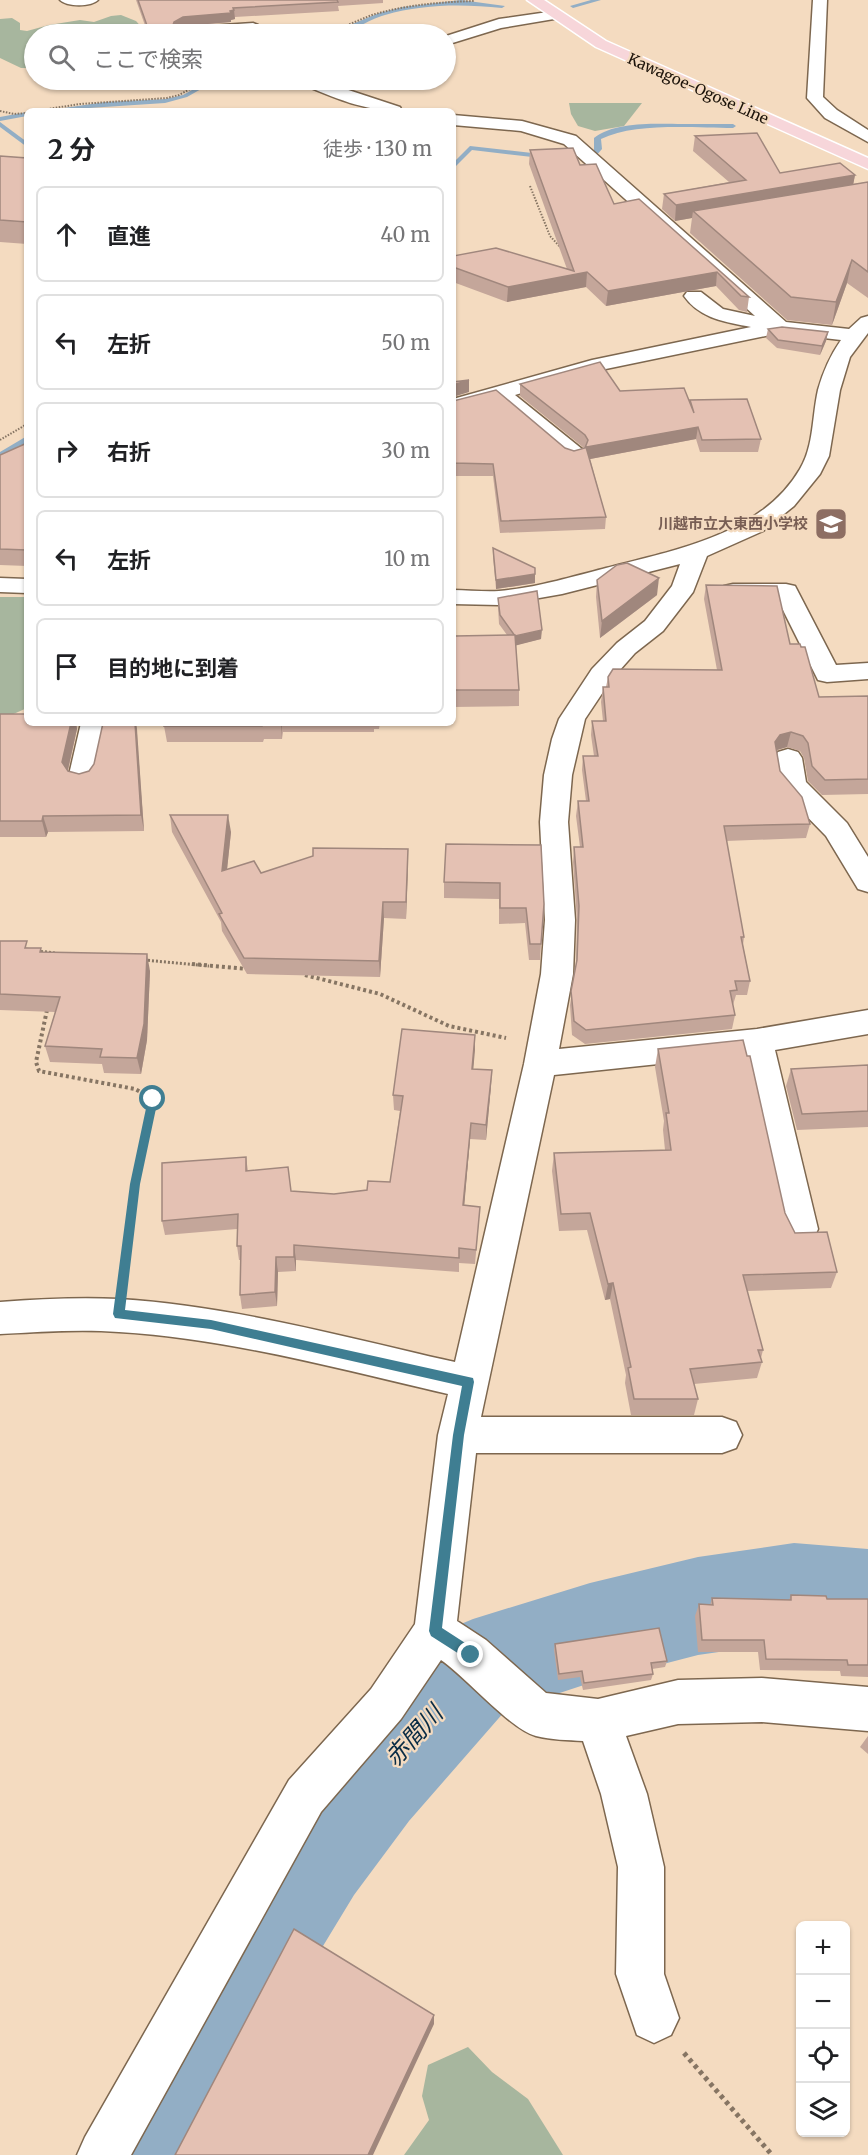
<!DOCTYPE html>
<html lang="ja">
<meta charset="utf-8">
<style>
body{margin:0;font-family:Merriweather,"Noto Sans JP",serif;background:#f6f6f6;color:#202124}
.controls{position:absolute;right:18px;bottom:18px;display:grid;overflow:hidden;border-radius:9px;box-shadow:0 2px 4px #0004}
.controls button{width:54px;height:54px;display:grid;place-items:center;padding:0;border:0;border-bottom:2px solid #e0e0e0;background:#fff;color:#202124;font:30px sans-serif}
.stop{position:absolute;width:18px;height:18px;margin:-14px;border:4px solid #3f7e92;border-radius:50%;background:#fff}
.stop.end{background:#3f7e92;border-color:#fff;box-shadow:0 2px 6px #0008}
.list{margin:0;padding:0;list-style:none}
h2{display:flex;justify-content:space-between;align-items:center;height:78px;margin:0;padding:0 24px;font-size:26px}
h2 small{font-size:20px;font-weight:400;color:#757577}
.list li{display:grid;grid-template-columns:39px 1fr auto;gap:18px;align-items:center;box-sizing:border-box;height:96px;margin:0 12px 12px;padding:0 12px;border:2px solid #e0e0e0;border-radius:9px}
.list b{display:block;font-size:22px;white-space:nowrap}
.list em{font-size:20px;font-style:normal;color:#757577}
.icon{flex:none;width:33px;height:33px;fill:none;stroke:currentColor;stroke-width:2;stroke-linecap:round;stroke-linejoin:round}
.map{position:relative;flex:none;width:868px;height:2155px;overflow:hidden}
.search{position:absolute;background:#fff;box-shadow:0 2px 4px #0004;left:24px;top:24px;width:432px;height:66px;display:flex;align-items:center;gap:15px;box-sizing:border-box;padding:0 21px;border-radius:33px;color:#757577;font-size:22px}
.panel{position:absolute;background:#fff;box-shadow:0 2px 4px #0004;left:24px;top:108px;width:432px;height:618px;border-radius:9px}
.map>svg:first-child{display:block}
.green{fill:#a7b69e}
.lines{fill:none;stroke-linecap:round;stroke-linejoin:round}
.stream{fill:#92aec5;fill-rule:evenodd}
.river{fill:#92aec5;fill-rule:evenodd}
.minor-casing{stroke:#7d674f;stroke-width:3}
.major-casing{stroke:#fff;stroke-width:3}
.path-far3{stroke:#867563;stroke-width:2;stroke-dasharray:1.5 1.5;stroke-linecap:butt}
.path-far2{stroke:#867563;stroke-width:3;stroke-dasharray:2 2;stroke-linecap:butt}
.path-far1{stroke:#867563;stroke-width:4;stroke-dasharray:3 3;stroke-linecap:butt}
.path{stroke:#867563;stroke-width:5;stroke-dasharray:4 4;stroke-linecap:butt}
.minor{fill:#fff;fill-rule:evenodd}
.major{fill:#f7d6da;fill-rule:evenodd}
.wall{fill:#c4a69a}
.shaded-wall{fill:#a0877d}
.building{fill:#e4c1b3;stroke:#a0877d;stroke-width:1.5}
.route{fill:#3f7e92}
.labels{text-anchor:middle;stroke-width:4.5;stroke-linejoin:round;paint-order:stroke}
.far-street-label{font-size:15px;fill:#1c130a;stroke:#f4dbc0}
.far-education-label{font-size:15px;font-weight:bold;fill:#785e54;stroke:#f4dbc0;text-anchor:end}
.near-water-label{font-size:24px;font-style:italic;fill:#092c45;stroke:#f4dbc0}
</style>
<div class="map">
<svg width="868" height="2155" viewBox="0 0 868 2155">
<rect width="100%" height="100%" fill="#f4dbc0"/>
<g class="green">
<path d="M121,15L136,21L145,31L144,34H34V68H21L0,58V19L12,18L20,23V30L27,31L49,25L80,20L94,22L111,16Z"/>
<path d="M569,103H642L624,126L595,131L578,126L571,114Z"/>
<path d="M0,597H27V708L0,720Z"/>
<path d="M468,2047L492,2072L528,2099L563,2155H404L429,2120L422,2096L428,2065Z"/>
</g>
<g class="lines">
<g class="stream">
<path d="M461,0L505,6L502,8C463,4 423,4 385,15C366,20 348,36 328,34L379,13L403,7Z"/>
<path d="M591,0H601L573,8L570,6Z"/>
<path d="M210,80H217L187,97L165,103L43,111L105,102L165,99L183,95Z"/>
<path d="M27,112V116L0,121V117Z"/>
<path d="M0,122L27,142V147L0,127Z"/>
<path d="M683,124H733L736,126L733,128C695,128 635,122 601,139L602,149L595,157L541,158L472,150L453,169V163L470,146L541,154L593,153L594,149V138C616,121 656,124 683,124Z"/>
<path d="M27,436V443L0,459V452Z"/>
</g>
<path class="river" d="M794,1543L868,1549V1647L794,1641L698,1655L590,1683L505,1711L409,1821L354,1895L292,1997L220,2155H97L115,2112L212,1917L276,1817L333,1745L437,1634L473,1619L590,1583L698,1557Z"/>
<g class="minor-casing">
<g id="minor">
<path d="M60,0H98C91,7 67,7 60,0Z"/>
<path d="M813,0H827L823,97L837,110L868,130V142L825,118L807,98Z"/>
<path d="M555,11L562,15L560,18L501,28L446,45V36L499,19Z"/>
<path d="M253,23L258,25L261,28L258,31L186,34L184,32L192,27Z"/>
<path d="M297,80H318L400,107L402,111C362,111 336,98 299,83Z"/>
<path d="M453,115L522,121L576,136L786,322L849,329L861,318L868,316V333L850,357L840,390L829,456L820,474L794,506L763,531L707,556L693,592L663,631L635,653L611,680L585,719L572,775L568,822L575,920L573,974L559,1049L757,1029L868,1010V1034L775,1050L818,1229L813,1240L800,1244L787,1240L782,1229L744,1055L554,1075L481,1417H722L736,1422L742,1435L736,1448L722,1453H476L457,1621L486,1640L546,1693L598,1699L678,1680L762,1678L868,1687V1731L762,1722L678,1724L626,1736L647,1794L664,1867V1974L679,2018L671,2035L654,2043L637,2035L616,1974L618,1867L601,1794L583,1741C568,1740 551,1740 536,1736C510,1729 467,1678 441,1660L401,1719L321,1812L131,2155H77L85,2137L289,1780L371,1689L415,1624L438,1435L448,1394C339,1369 231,1339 119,1332C79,1329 40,1332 0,1334V1302C40,1299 79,1297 119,1299C233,1306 344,1337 455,1362L524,1064L541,974L545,920L540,822L544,775L552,739L559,719L592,669L617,643L645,621L672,586L680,564L562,594L499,605L453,604V590C468,590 484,592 499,591C535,588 571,577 606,568C672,551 762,535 800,469C814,446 812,416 818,390C823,372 830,356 841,340L780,333L596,371L515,395L582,449L585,454L582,459L574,461L566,459L496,400L453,412V399L592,360L751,327C726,322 700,319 684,296L687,292H701L723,309L755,316L564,144L521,131L453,125Z"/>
<path d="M0,578L27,579V593L0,592Z"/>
<path d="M733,584H786L795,586L836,665L868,663V679L827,682L818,680L777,598H733L724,596L721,591L724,586Z"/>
<path d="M81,723H107L96,779L92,785L82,788L72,785L68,779Z"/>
<path d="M788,749L798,752L802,758L806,782L847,823L868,857V892L858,889L826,836L783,792L779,785L774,758L778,752Z"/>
</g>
</g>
<g class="major-casing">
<path id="major" d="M527,0H544L606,41L868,158V169L596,47Z"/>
</g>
<g class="path-far3">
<path d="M324,34C340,29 356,21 372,15C405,5 440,2 474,1"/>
<path d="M0,111L14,114L27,113"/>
<path d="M35,111L80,104L167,98L179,95L207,80"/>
<path d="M530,186L550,236L561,248"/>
<path d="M0,440L27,424"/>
</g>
<g class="path-far2">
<path d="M37,951L56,953"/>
<path d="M144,960L209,966"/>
</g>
<g class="path-far1">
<path d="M192,964L247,969"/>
<path d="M305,975L380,994L449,1026L506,1038"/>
<path d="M47,1010L36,1062L39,1071L135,1089L153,1099L135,1184L124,1276"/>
</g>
<path class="path" d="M684,2053L772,2155"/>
<use href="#minor" class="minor"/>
<use href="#major" class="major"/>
</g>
<g class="wall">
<path d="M136,0H383V3L338,6L339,11L235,17V19L231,20V22L187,26L239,34H148Z"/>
<path d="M695,136L780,173L855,175L853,184L868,182V298L847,283L832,325L787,320L690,233L692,218L675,221L662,209L664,194L729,182L693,151Z"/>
<path d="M530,150L580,165L614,204L639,199L749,297L747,312L739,310L716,286L606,306L586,287L507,302L453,282V256L567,269L529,164Z"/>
<path d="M0,156L27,158V244L0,242Z"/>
<path d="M768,329L828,332L826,341L820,355L777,348L766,338Z"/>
<path d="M520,384L620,391L690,403V400L761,439L758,452H700L696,439L590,459L606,517L605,529L500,533L493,476H453V401L565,448L574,451L584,448L520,396Z"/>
<path d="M27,443V566L0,565V455Z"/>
<path d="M493,548L535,574V583L496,589L493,557Z"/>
<path d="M597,580L657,595L600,638L596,597Z"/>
<path d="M706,585L790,644L819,697L868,696V794L822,795L808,781L804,758L800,751L787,747L777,750V751L780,771L810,824L806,838L726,841L744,937L743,945L750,981L747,995H736L733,1005L735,1015L732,1029L585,1044L572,1035L570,1005L576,966L577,920L573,862L574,847H580L576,816L578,801H586L582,770L583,756H594L591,735L592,721H603L601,702L603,687H606L608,677L717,670L704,599Z"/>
<path d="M498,598L541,639L516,645L519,690V706L453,707V643L507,635L499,624L498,607Z"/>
<path d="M0,714L27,723H76L77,729L68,771L79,774L89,771L94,764L103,723H136L144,831L48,832L46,837H0Z"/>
<path d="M165,723H380L379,729H374V732H283L282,739H264L263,742H167L164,726Z"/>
<path d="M170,815L231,832L227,870L261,873L408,849L406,919L384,918L380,977L247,974L222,931L221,922L172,832Z"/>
<path d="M541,845V944L540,960H529L525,923L499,924V899L444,898V882Z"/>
<path d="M0,941L29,948L42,952L150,971L147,1040L141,1074L104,1073L102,1064L50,1062L45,1046L55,1012L0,1010Z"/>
<path d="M475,1035L473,1069L491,1086L486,1140L470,1139L464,1206L480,1207L475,1264L459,1263V1272L296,1260V1271L278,1272L277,1306L242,1309L240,1295L241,1260H239L237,1246V1229L165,1235L162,1221L246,1157L248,1171L291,1191L334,1194L367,1190L390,1182L400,1111L394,1110L393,1095Z"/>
<path d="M658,1049L785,1213L795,1233L837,1272L831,1288L747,1291L763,1350L761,1358L762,1362L757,1378L694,1384L698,1399L694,1415H631L625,1383L626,1375L610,1299L605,1300L587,1230L559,1231L552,1171L554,1153L665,1150L663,1130L664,1121L655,1067Z"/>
<path d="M868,1065V1127L797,1130L786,1086L791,1069Z"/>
<path d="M791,1595L827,1599H868V1677L841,1676L840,1671L760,1670L758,1652H698L695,1616L699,1604L710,1605L712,1598L789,1600Z"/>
<path d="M555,1644L667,1661L665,1667L652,1669L653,1674L651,1680L583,1690L580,1677L558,1680L554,1650Z"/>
<path d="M868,1736V1754L860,1747Z"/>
</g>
<g class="shaded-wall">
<path d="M234,10L235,19L231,20V22L184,26L173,25L174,22L183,17Z"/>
<path d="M855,175L852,191L693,211L692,218L675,221L676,205Z"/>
<path d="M852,260L847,283L832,325L836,302Z"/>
<path d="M587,272L586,287L507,302L508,287Z"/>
<path d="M717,272L716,286L606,306L608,291Z"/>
<path d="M828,332L826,341L820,355L822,346Z"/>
<path d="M469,380V392L453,397V385Z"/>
<path d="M698,427L696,439L585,460L586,447Z"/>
<path d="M535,574V583L496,589V580Z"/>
<path d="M659,578L657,595L600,638L602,621Z"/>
<path d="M542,630L541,639L514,646L515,636Z"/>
<path d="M71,723H76L77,729L66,778L62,762Z"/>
<path d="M135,723H136L137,729L144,831L141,815Z"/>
<path d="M281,723H282V739Z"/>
<path d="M791,732L787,747L777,750L772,757L775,742L780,735Z"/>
<path d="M228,815L231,832L225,888L222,871Z"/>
<path d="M43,816L48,832L46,837L42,821Z"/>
<path d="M408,849V866L406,919V902Z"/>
<path d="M383,902L384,918L380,977L379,961Z"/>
<path d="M147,954L150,971L147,1040L141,1074L137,1058Z"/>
<path d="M475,1035V1050L472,1084V1069Z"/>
<path d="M492,1070L491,1086L486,1140V1125Z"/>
<path d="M471,1123L470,1139L463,1220V1205Z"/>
<path d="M294,1245L296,1260V1271L294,1257Z"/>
<path d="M276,1257L278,1272L277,1306L275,1292Z"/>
<path d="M613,1283L610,1299L605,1300L608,1284Z"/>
<path d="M434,2015V2024L373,2155H368Z"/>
</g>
<g class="building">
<path d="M138,0H337L338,2L233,8L234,10L230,11L231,13L183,17L174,22L173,25L236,26L239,34H150Z"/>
<path d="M757,133L780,173L840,163L855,175L676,205L664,194L746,180L695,136Z"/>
<path d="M573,148L580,165L596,164L614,204L639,199L749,297L741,296L717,272L608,291L587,272L508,287L453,267V256L496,248L574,271L530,150Z"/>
<path d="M0,156L27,158V222L0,220Z"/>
<path d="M868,182V272L852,260L836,302L791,297L693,211Z"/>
<path d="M782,327L828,332L822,346L778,340L768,329Z"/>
<path d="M600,362L620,391L684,388L694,413L690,400L747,399L761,439L702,440L698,427L586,447L606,517L501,521L493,464L453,463V401L496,390L565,448L574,451L585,448L588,440L585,435L520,384Z"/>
<path d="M469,380L453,385V382Z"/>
<path d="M27,443V550L0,549V455Z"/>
<path d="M493,548L535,568V574L496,580Z"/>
<path d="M627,563L659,578L602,621L597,580L617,565Z"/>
<path d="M706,585L777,586L790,644H800L801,647H805L819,697L868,696V779L825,780L812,766L808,743L803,736L791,732L780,735L775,742L780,771L802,797L810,824L724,826L744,937H741L750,981H735L737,990L730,991L735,1015L586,1030L574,1021L571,991L577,960L579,906L574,847H583L578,801H589L583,756H598L592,721H606L603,687H609L608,677L613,669L722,670Z"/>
<path d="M537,591L542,630L515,636L500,615L498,598Z"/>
<path d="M515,635L519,690H453V643H455V636Z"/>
<path d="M0,714H27V723H71L62,762L68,771L79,774L89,771L94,764L103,723H135L141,815L43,816L42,821H0Z"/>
<path d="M165,723H264H262V726H164Z"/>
<path d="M170,815H228L222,871L254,861L261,873L313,856V848L408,849L406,902H383L379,961L244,958L219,914L222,913Z"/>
<path d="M446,844L541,845L544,904L541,944H530L526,908H500V883L444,882Z"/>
<path d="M0,941H27L25,948H41L40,952L147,954L144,1024L137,1058L100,1057L102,1049L45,1046L60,997L0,994Z"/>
<path d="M402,1029L475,1035L472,1069L492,1070L486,1125L471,1123L463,1205L480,1207L476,1250L459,1248V1258L294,1245V1257H276L275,1292L240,1295L241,1246H237L238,1214L162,1221V1163L246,1157V1171L288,1167L291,1191L334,1194L367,1190L368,1181L390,1182L403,1096L393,1095Z"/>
<path d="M743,1040L747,1056H750L785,1213L795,1233L827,1232L837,1272L743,1275L763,1350H758L762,1362L690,1369L698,1399H634L628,1368L631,1367L613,1283L608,1284L590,1213L561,1214L554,1153L671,1150L666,1113H669L658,1049Z"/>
<path d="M868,1065V1111L802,1114L791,1069Z"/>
<path d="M791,1595L826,1596L827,1599H868V1665H848L847,1660L766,1659L764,1640H702L699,1604L713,1605L712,1598L791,1600Z"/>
<path d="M659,1628L667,1661L651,1663L653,1674L584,1683L582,1671L559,1674L555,1644Z"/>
<path d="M294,1929L434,2015L368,2155H175Z"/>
</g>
<path class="route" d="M153,1095L158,1099L140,1184L125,1310L211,1320L473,1378L474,1382L464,1435L442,1628L476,1650L478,1655L476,1659L471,1661L467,1659L431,1636L429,1631L453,1435L462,1386L211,1329L115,1318L113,1314L130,1184L148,1099Z"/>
<defs>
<g id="school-square" transform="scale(1.725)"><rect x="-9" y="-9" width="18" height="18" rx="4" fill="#8d6e63" stroke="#f4dbc0"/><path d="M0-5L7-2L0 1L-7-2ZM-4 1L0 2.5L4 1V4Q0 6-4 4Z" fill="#fff"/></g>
</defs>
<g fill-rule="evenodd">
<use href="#school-square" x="831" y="524"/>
</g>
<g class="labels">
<g class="far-street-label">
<text transform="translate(698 89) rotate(24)" y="5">Kawagoe-Ogose Line</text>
</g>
<g class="far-education-label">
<text x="808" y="529">川越市立大東西小学校</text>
</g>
<g class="near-water-label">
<text transform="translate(414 1736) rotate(-48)" y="8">赤間川</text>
</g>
</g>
</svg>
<div class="controls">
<button>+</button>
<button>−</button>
<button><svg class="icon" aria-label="locate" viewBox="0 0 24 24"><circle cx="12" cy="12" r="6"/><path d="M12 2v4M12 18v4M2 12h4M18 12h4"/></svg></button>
<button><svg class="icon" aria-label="layers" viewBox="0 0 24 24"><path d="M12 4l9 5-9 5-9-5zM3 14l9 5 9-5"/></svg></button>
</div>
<div class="stop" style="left:153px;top:1099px"></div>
<div class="stop end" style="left:471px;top:1655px"></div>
<div class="search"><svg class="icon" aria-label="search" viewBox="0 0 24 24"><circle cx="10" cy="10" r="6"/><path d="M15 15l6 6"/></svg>ここで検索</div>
<section class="panel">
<h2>2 分<small>徒歩 · 130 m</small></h2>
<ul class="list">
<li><svg class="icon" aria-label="ahead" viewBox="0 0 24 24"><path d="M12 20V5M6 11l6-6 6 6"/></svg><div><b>直進</b></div><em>40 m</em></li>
<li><svg class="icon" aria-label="left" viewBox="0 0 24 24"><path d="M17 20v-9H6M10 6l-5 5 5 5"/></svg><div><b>左折</b></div><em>50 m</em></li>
<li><svg class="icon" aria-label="right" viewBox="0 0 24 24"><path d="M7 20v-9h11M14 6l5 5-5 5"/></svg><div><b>右折</b></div><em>30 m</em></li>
<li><svg class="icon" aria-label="left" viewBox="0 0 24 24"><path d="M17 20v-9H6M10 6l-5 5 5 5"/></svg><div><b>左折</b></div><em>10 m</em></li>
<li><svg class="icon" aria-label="arrive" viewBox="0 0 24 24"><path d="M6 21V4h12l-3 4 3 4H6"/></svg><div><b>目的地に到着</b></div></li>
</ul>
</section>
</div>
